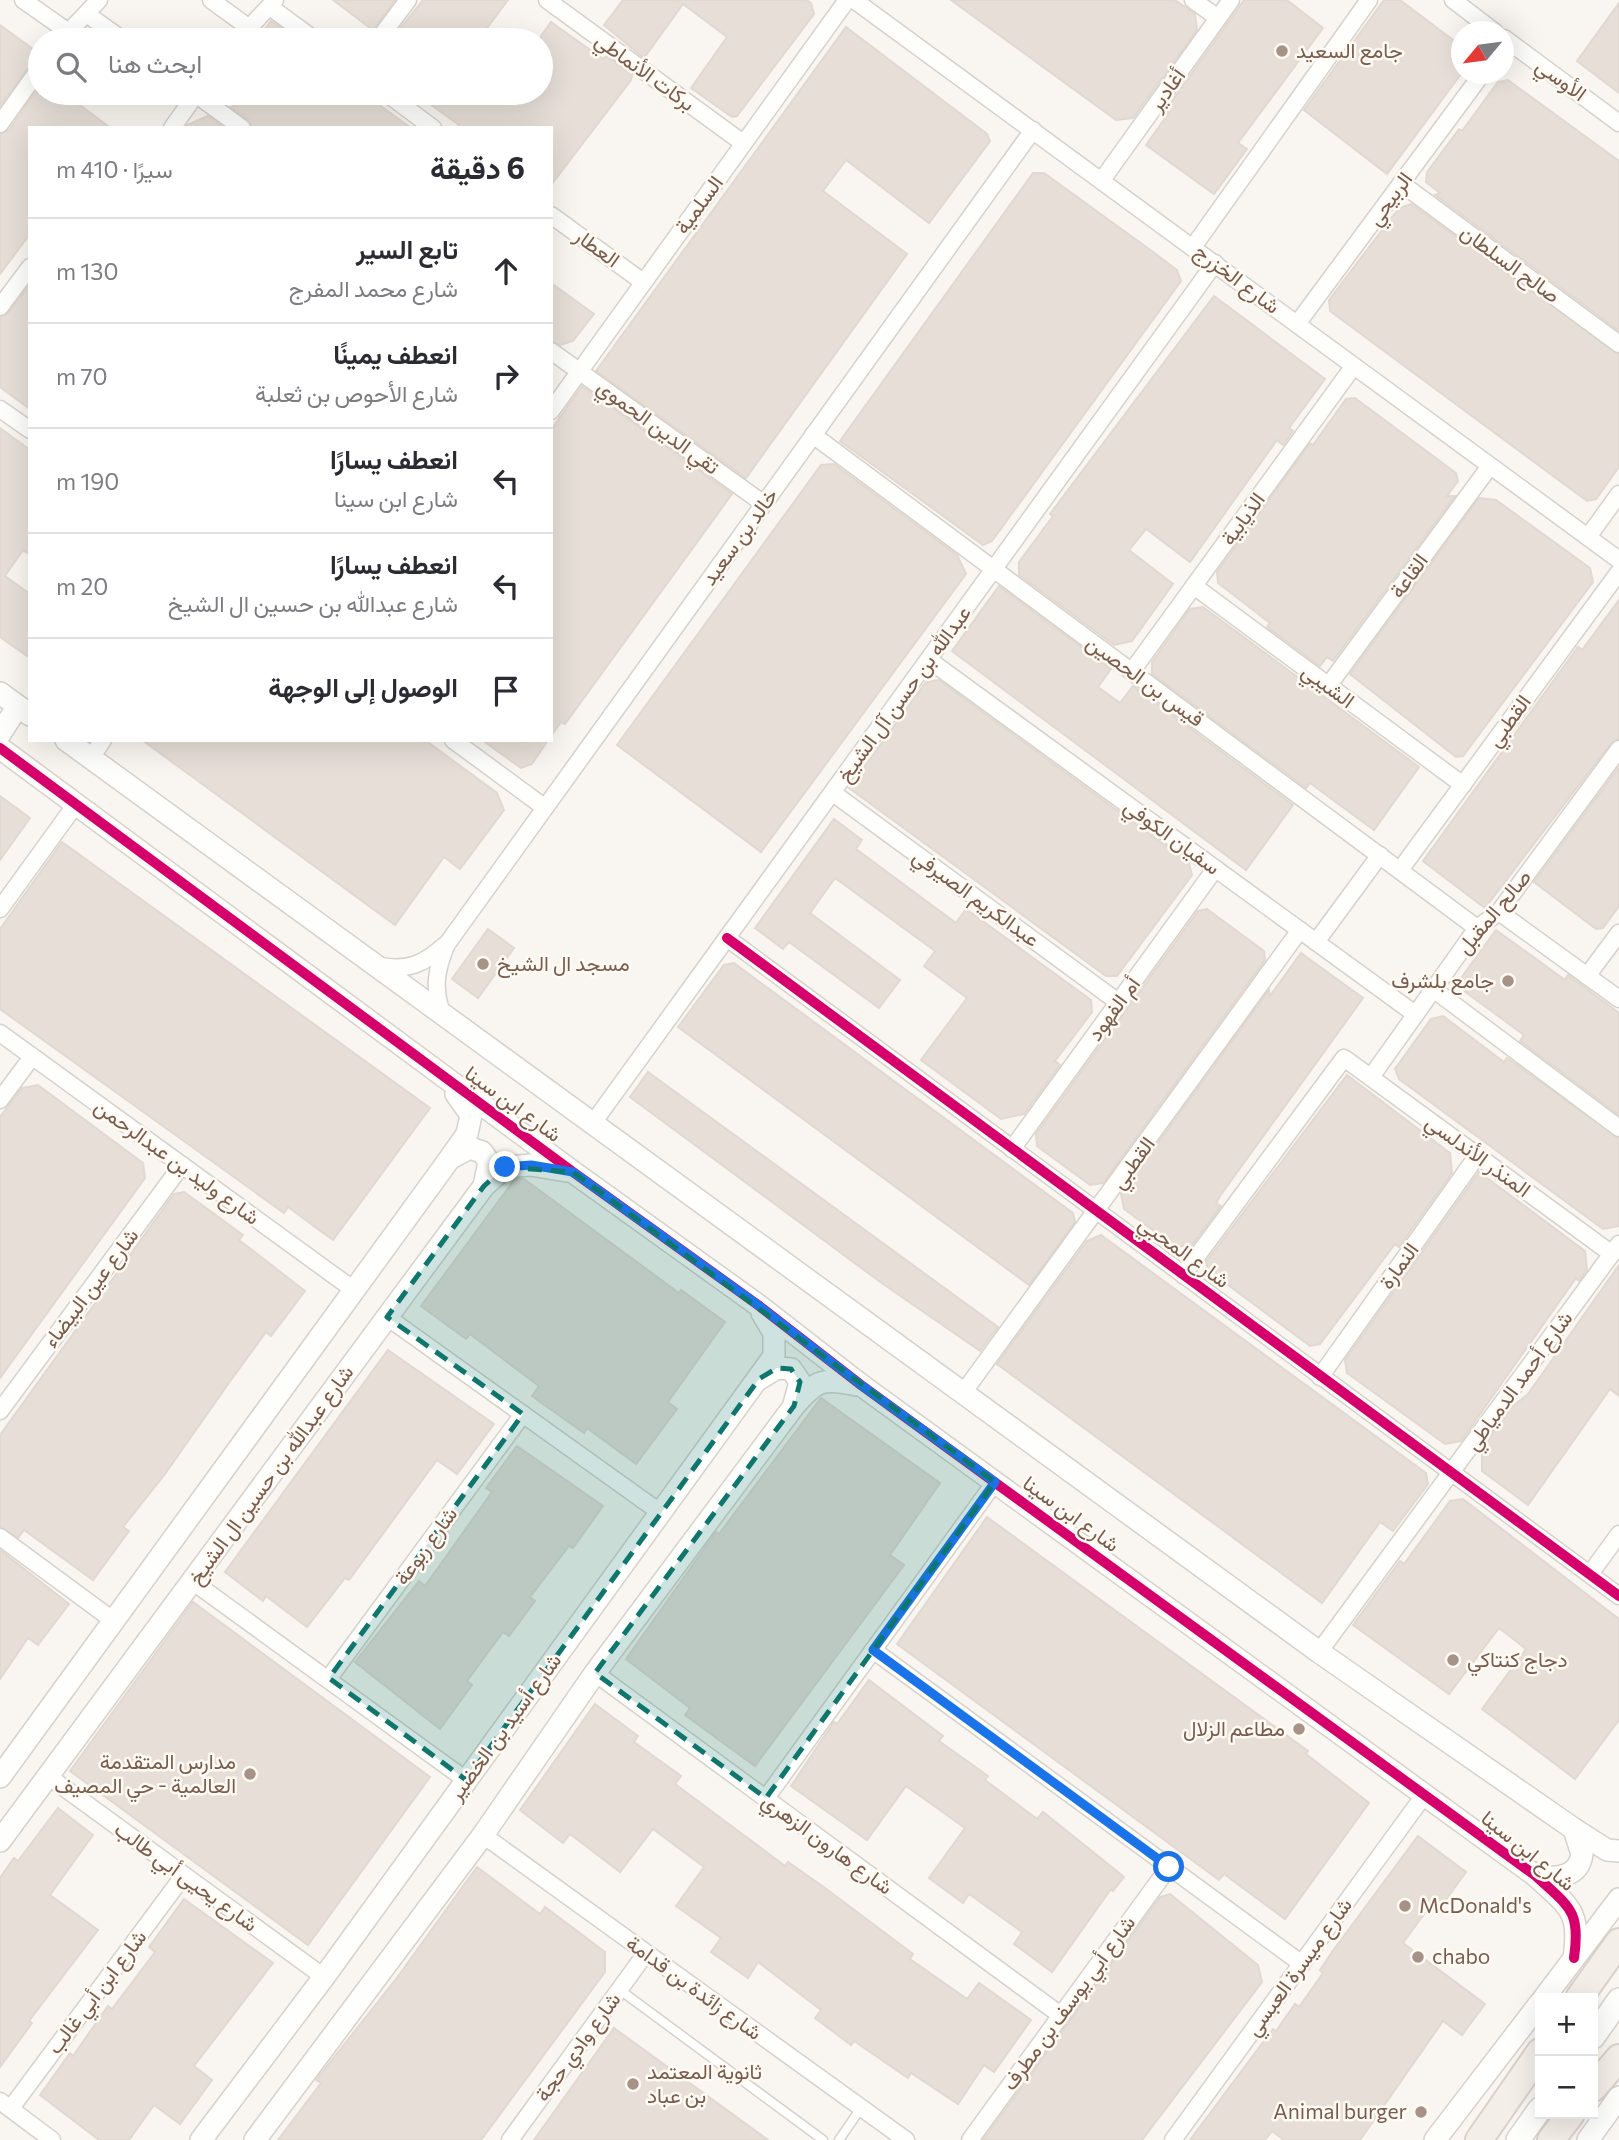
<!DOCTYPE html>
<html lang="ar">
<meta charset="utf-8">
<style>
body{margin:0;font-family:Commissioner,Vazirmatn,sans-serif;background:#f2f2f3;color:#2b2b33;direction:rtl}
.controls{position:absolute;right:21px;bottom:21px;display:grid;overflow:hidden;border-radius:0px;box-shadow:0 7px 28px #0002}
.controls button{width:63px;height:63px;display:grid;place-items:center;padding:0;border:0;border-bottom:2px solid #e1e1e2;background:#fff;color:#2b2b33;font:35px sans-serif}
.compass{position:absolute;left:1451px;top:21px;width:63px;height:63px;border-radius:50%;background:#fff;box-shadow:0 7px 28px #0002;rotate:241deg}
.stop{position:absolute;width:21px;height:21px;margin:-16px;border:5px solid #1a73e8;border-radius:50%;background:#fff}
.stop.end{background:#1a73e8;border-color:#fff;box-shadow:0 2px 7px #0008}
.list{margin:0;padding:0;list-style:none}
h2{display:flex;justify-content:space-between;align-items:center;height:91px;margin:0;padding:0 28px;font-size:30px}
h2 small{font-size:23px;font-weight:400;color:#7c7c81}
.list li{display:grid;grid-template-columns:46px 1fr auto;gap:21px;align-items:center;box-sizing:border-box;height:105px;padding:0 28px;border-top:2px solid #e1e1e2}
.list b{display:block;font-size:26px;white-space:nowrap}
.list p{margin:0;font-size:23px;white-space:nowrap;color:#7c7c81}
.list em{font-size:23px;font-style:normal;color:#7c7c81}
.icon{flex:none;width:38px;height:38px;fill:none;stroke:currentColor;stroke-width:2;stroke-linecap:round;stroke-linejoin:round}
.map{position:relative;flex:none;width:1619px;height:2140px;overflow:hidden;direction:ltr}
.search{position:absolute;background:#fff;box-shadow:0 7px 28px #0002;left:28px;top:28px;width:525px;height:77px;display:flex;align-items:center;gap:18px;box-sizing:border-box;padding:0 24px;border-radius:38px;color:#7c7c81;font-size:26px}
.panel{position:absolute;background:#fff;box-shadow:0 7px 28px #0002;left:28px;top:126px;width:525px;height:616px;border-radius:0px;direction:rtl}
.map>svg:first-child{display:block}
.building{fill:#e6ded7;stroke:#e2d8d2;stroke-width:2}
.lines{fill:none;stroke-linecap:round;stroke-linejoin:round}
.service-casing{stroke:#d7d1cb;stroke-width:11}
.minor-casing{stroke:#d7d1cb;stroke-width:19}
.tertiary-casing{stroke:#d7d1cb;stroke-width:24}
.secondary-casing{stroke:#d9d2cb;stroke-width:26}
.primary-casing{stroke:#dad1cc;stroke-width:30}
.service{stroke:#fefefd;stroke-width:8}
.minor{stroke:#fefefd;stroke-width:16}
.tertiary{stroke:#fefefd;stroke-width:21}
.secondary{stroke:#fefefd;stroke-width:23}
.primary{stroke:#f3eee8;stroke-width:26}
.cycleway-casing{stroke:#fffaf3;stroke-width:15}
.cycleway{stroke:#d6006c;stroke-width:10}
.route{stroke:#1a73e8;stroke-width:9}
.marked{fill:#0f766e;fill-opacity:0.2;stroke:#0f766e;stroke-width:5;stroke-dasharray:14 9;stroke-linejoin:round}
.poi-dot{fill:#a69286;stroke:#fffaf3;stroke-width:2.5}
.labels{text-anchor:middle;stroke-width:5;stroke-linejoin:round;paint-order:stroke}
.poi-label{font-size:21px;fill:#7a5c4d;stroke:#fffaf3;text-anchor:start}
.street-label{font-size:21px;fill:#7a5c4d;stroke:#fffaf3}
</style>
<div class="map">
<svg width="1619" height="2140" viewBox="0 0 1619 2140">
<rect width="100%" height="100%" fill="#f9f5f0"/>
<g class="building">
<path d="M333,0H395L373,30Z"/>
<path d="M423,0H508L478,40H391Z"/>
<path d="M623,0H807L811,3L814,14L737,116L732,117L691,88L727,37L683,4L644,58L604,25Z"/>
<path d="M951,0H1175L1195,14L1197,30L1133,118L1116,120Z"/>
<path d="M1244,0H1287L1323,28L1238,143L1247,149L1214,194L1146,145L1168,114L1162,115Z"/>
<path d="M1384,0H1400L1461,46V74L1387,174L1304,110Z"/>
<path d="M1619,3V93L1577,61Z"/>
<path d="M271,21L298,40H257Z"/>
<path d="M551,22L603,59L606,56L632,75L631,80L551,185V128H463L415,93H541V36Z"/>
<path d="M0,25L33,49L34,60L0,106Z"/>
<path d="M846,27L987,134L990,141L929,223L846,160L823,191L907,254L746,478L596,371Z"/>
<path d="M1508,80L1619,161V331L1435,195L1440,193L1426,182L1427,172L1459,129L1462,131L1498,82Z"/>
<path d="M35,92L63,93L111,128H30V234L0,274V134L9,130Z"/>
<path d="M223,93H363L411,128H252L249,120L231,107L239,104Z"/>
<path d="M208,116L224,128H185L187,125Z"/>
<path d="M1033,173H1044L1149,249L1177,270L1181,281L992,541L983,545L840,441Z"/>
<path d="M1411,204L1619,354V467L1596,499L1587,501L1330,311L1329,300L1363,255L1399,208Z"/>
<path d="M551,283L594,314L573,341L560,345L551,341Z"/>
<path d="M30,285V409L0,387V317L8,313Z"/>
<path d="M1214,296L1325,379L1289,428L1293,431L1283,445L1277,440L1190,562L1146,529L1129,550L1173,584L1132,641L1114,645L1019,575V562L1053,516L1050,514Z"/>
<path d="M582,386L732,494L565,724L561,722L551,736V430Z"/>
<path d="M1355,398L1456,473L1458,481L1447,496H1455L1333,661L1327,657L1320,666L1267,627L1270,623L1218,583L1217,572L1310,443L1313,445L1346,399Z"/>
<path d="M0,428L30,450V555L23,550L5,576L30,594V658L0,637Z"/>
<path d="M834,464L957,555L966,574L761,852L617,745L821,465Z"/>
<path d="M1479,498L1496,500L1590,568L1593,582L1463,756L1456,757L1350,674Z"/>
<path d="M999,586L1111,669L1098,687L1120,703L1133,686L1293,805L1246,870L952,651Z"/>
<path d="M1619,600V739L1611,743L1485,908L1423,861L1578,647L1582,650Z"/>
<path d="M1203,607L1419,767L1374,830L1310,783L1306,788L1152,674V662L1190,609Z"/>
<path d="M939,680L1189,863L1192,875L1117,976H1106L849,788L926,682Z"/>
<path d="M142,740H425L497,793L504,810L460,869L444,857L395,925Z"/>
<path d="M482,740H548L532,764L521,768Z"/>
<path d="M1619,767V906L1603,928L1596,929L1534,882Z"/>
<path d="M0,796L30,818L0,860Z"/>
<path d="M834,819L862,840L856,849L956,923L966,909L1091,1000L1092,1012L1055,1061L1060,1065L1024,1114L1001,1119L921,1060L967,998L924,966L935,951L835,878L810,913L900,980L879,1008L789,942L783,949L755,928Z"/>
<path d="M62,842L430,1108L333,1240L288,1207L284,1213L0,1009V929Z"/>
<path d="M1207,909L1264,951L1265,960L1103,1183L1090,1185L1037,1146L1036,1134L1198,911Z"/>
<path d="M488,929L514,948L478,998L452,979Z"/>
<path d="M1496,930L1565,980L1568,975L1619,1013V1115L1520,1041L1524,1035L1456,985Z"/>
<path d="M1301,953L1363,998L1220,1196L1216,1203L1221,1206L1192,1245L1176,1247L1124,1209L1121,1194L1269,990L1270,996Z"/>
<path d="M734,963L1073,1213L1075,1222L1029,1285L678,1027L724,965Z"/>
<path d="M1443,1016L1504,1062L1507,1058L1619,1138V1226L1603,1229L1399,1079L1395,1069L1431,1019Z"/>
<path d="M648,1072L998,1327L980,1351L883,1284L630,1097Z"/>
<path d="M1347,1075L1450,1153L1452,1173L1399,1247L1395,1244L1320,1344L1310,1346L1208,1270L1206,1262Z"/>
<path d="M38,1085L143,1163L145,1178L0,1378V1117L22,1088Z"/>
<path d="M1479,1172L1585,1251L1587,1270L1579,1281L1576,1278L1461,1441L1445,1444L1347,1373L1345,1360Z"/>
<path d="M515,1179H524L679,1293L681,1290L725,1322L668,1402L677,1409L636,1464L587,1428L584,1433L532,1396L539,1386L470,1334L466,1339L421,1306Z"/>
<path d="M184,1192L243,1235L239,1240L305,1291L271,1336L266,1332L231,1380L165,1474L123,1527L129,1531L93,1580L24,1530L18,1538L0,1527V1435L174,1194Z"/>
<path d="M1101,1235L1426,1473L1428,1484L1393,1531L1380,1522L1322,1603L997,1364L1087,1241Z"/>
<path d="M1619,1265V1396L1610,1389L1528,1505L1482,1471V1448L1512,1407L1528,1394Z"/>
<path d="M388,1350L494,1424L457,1474L437,1460L349,1580L345,1578L307,1627L266,1596L263,1601L225,1572Z"/>
<path d="M821,1398L940,1483L890,1555L904,1565L755,1766L685,1715L690,1708L626,1659L716,1532L719,1534Z"/>
<path d="M517,1446L603,1506L573,1548L569,1546L530,1597L535,1601L509,1636L503,1632L467,1681L472,1685L440,1729L355,1662L419,1581L425,1586L492,1492L486,1488Z"/>
<path d="M1463,1499L1619,1619V1720L1575,1779L1482,1709L1526,1649L1499,1628L1449,1694L1353,1625L1400,1561L1404,1564L1450,1501Z"/>
<path d="M987,1517L1308,1751L1306,1754L1369,1803L1285,1919L1224,1874L1219,1880L897,1644Z"/>
<path d="M0,1550L69,1604L38,1645L28,1638L0,1679Z"/>
<path d="M193,1602L430,1777L308,1945L70,1771Z"/>
<path d="M869,1680L943,1736L939,1741L988,1776L985,1780L1037,1819L1043,1812L1124,1877L1113,1891L1111,1889L1052,1972L1014,1944L1022,1932L969,1894L963,1903L929,1878L965,1828L906,1786L867,1840L791,1786L834,1722L837,1724Z"/>
<path d="M595,1704L638,1736L634,1742L681,1776L675,1784L785,1866L788,1862L825,1888L913,1954L910,1959L967,1999L979,1983L1031,2020L994,2072L984,2065L958,2104L911,2073L908,2078L854,2041L851,2045L815,2018L821,2010L758,1962L748,1978L711,1952L721,1938L676,1906L704,1867L653,1829L620,1872L570,1834L563,1843L520,1810Z"/>
<path d="M58,1808L93,1835L50,1895L98,1930L29,2021L32,2023L0,2067V1878L14,1858L18,1861Z"/>
<path d="M1418,1836L1466,1872L1440,1908L1433,1902L1403,1943L1485,2004L1462,2035L1443,2021L1360,2140H1284L1272,2131L1265,2140H1190L1273,2029L1276,2031L1295,2004L1299,2007L1323,1973L1320,1970L1332,1952Z"/>
<path d="M477,1867L540,1914L545,1907L605,1952V1972L481,2140H278L321,2083L316,2080L396,1979Z"/>
<path d="M1170,1894L1258,1965L1262,1982L1142,2140H983L1160,1897Z"/>
<path d="M184,1899L273,1963L194,2066L212,2080L180,2124L154,2105L129,2140H99L40,2095L70,2053L73,2056L108,2006L112,2009L155,1952L149,1947Z"/>
<path d="M614,2028L768,2140H534Z"/>
</g>
<g class="lines">
<g class="service-casing">
<g id="service">
<path d="M620,1990L823,2140"/>
<path d="M839,2140L861,2108"/>
</g>
</g>
<g class="minor-casing">
<g id="minor">
<path d="M23,0L67,31"/>
<path d="M211,0L248,27"/>
<path d="M547,0L743,143"/>
<path d="M854,0L1619,560"/>
<path d="M1193,0L1218,18"/>
<path d="M1453,0L1495,32"/>
<path d="M270,7L315,40"/>
<path d="M88,15L123,40"/>
<path d="M1504,38L1619,123"/>
<path d="M61,40L99,0"/>
<path d="M238,40L275,0"/>
<path d="M378,40L408,0"/>
<path d="M194,93L242,128"/>
<path d="M386,93L433,128"/>
<path d="M0,124L40,68"/>
<path d="M172,128L197,93"/>
<path d="M1102,180L1231,0"/>
<path d="M1402,184L1619,344"/>
<path d="M551,215L643,282"/>
<path d="M1193,247L1369,0"/>
<path d="M0,307L30,267"/>
<path d="M1297,324L1482,74"/>
<path d="M551,351L764,504"/>
<path d="M0,409L30,430"/>
<path d="M551,411L847,0"/>
<path d="M813,435L1477,928"/>
<path d="M1588,537L1619,494"/>
<path d="M1194,586L1463,785"/>
<path d="M929,660L1415,1014"/>
<path d="M1132,671L1353,367"/>
<path d="M1328,686L1490,466"/>
<path d="M453,740L544,807"/>
<path d="M91,758L103,740"/>
<path d="M833,793L1118,1002"/>
<path d="M1400,870L1619,572"/>
<path d="M0,909L76,804"/>
<path d="M1499,912L1619,999"/>
<path d="M727,938L1619,1596"/>
<path d="M1316,942L1380,855"/>
<path d="M380,966C408,971 424,964 445,945"/>
<path d="M1587,976L1619,933"/>
<path d="M1433,989L1619,1128"/>
<path d="M442,1013C433,988 436,969 447,944L1033,130"/>
<path d="M0,1033L354,1290"/>
<path d="M1371,1077L1477,928L1499,912L1619,749"/>
<path d="M0,1100L32,1057"/>
<path d="M593,1123L1215,263"/>
<path d="M1012,1149L1215,869"/>
<path d="M1183,1275L1344,1058L1612,1254"/>
<path d="M387,1317L661,1513"/>
<path d="M1320,1377L1477,1156"/>
<path d="M963,1393L1300,930"/>
<path d="M0,1411L182,1165"/>
<path d="M0,1537L114,1621"/>
<path d="M1590,1574L1619,1534"/>
<path d="M192,1581L466,1780"/>
<path d="M873,1650L1302,1964"/>
<path d="M1319,1652L1619,1244"/>
<path d="M595,1673L1059,2014"/>
<path d="M329,1678L523,1414"/>
<path d="M48,1776L324,1977"/>
<path d="M766,1798L995,1482"/>
<path d="M483,1835L906,2140"/>
<path d="M0,2101L52,2140"/>
<path d="M11,2108L184,1875"/>
<path d="M510,2140L646,1953"/>
<path d="M970,2140L1169,1867"/>
<path d="M1173,2140L1425,1794"/>
</g>
</g>
<g class="tertiary-casing">
<g id="tertiary">
<path d="M0,693L30,715"/>
<path d="M0,734L18,706"/>
<path d="M66,740L1319,1652L1574,1829L1607,1850L1619,1851"/>
<path d="M0,748L573,1172L758,1305L861,1385L1536,1876C1569,1907 1581,1910 1574,1958"/>
<path d="M451,1158L470,1148L482,1152L489,1162L484,1186"/>
<path d="M759,1379L777,1368L791,1369L800,1382L794,1404"/>
<path d="M0,1777L448,1161L467,1134L471,1115L456,1094"/>
<path d="M0,1841L484,1186L505,1167L531,1165L566,1171"/>
<path d="M1536,1876C1555,1879 1579,1878 1582,1854L1574,1829"/>
<path d="M1544,1998L1619,1899"/>
<path d="M201,2140L324,1977L774,1356V1333L762,1313"/>
<path d="M255,2140L483,1835L595,1673L794,1406C817,1379 823,1378 857,1385"/>
<path d="M1435,2140L1540,2003"/>
<path d="M1588,2140L1619,2097"/>
</g>
</g>
<g class="secondary-casing">
<g id="secondary">
<path d="M1593,2037L1619,2000"/>
<path d="M1518,2140L1540,2109"/>
</g>
</g>
<g class="primary-casing">
<g id="primary">
<path d="M1579,1998L1619,1942"/>
<path d="M1593,2088L1619,2058"/>
<path d="M1479,2140L1540,2052"/>
<path d="M1551,2140L1571,2114"/>
</g>
</g>
<use href="#service" class="service"/>
<use href="#minor" class="minor"/>
<use href="#tertiary" class="tertiary"/>
<use href="#secondary" class="secondary"/>
<use href="#primary" class="primary"/>
<g class="cycleway-casing">
<g id="cycleway">
<path d="M0,748L573,1172L758,1305L861,1385L1536,1876C1569,1907 1581,1910 1574,1958"/>
<path d="M727,938L1619,1596"/>
</g>
</g>
<use href="#cycleway" class="cycleway"/>
</g>
<g class="lines">
<path class="route" d="M505,1167L531,1165L573,1172L758,1305L861,1385L995,1482L873,1650L1169,1867"/>
</g>
<path class="marked" d="M505,1167L573,1172L995,1482L766,1798L595,1673L794,1406L800,1382L791,1369L777,1368L759,1379L466,1780L329,1678L523,1414L387,1317L484,1186Z"/>
<g class="poi-dot">
<circle cx="1282" cy="51" r="7"/>
<circle cx="483" cy="964" r="7"/>
<circle cx="1508" cy="981" r="7"/>
<circle cx="1453" cy="1660" r="7"/>
<circle cx="1299" cy="1729" r="7"/>
<circle cx="250" cy="1774" r="7"/>
<circle cx="1405" cy="1906" r="7"/>
<circle cx="1418" cy="1957" r="7"/>
<circle cx="633" cy="2084" r="7"/>
<circle cx="1421" cy="2112" r="7"/>
</g>
<g class="labels">
<g class="poi-label">
<text x="1296" y="58">جامع السعيد</text>
<text x="497" y="971">مسجد ال الشيخ</text>
<text x="1494" y="988" text-anchor="end">جامع بلشرف</text>
<text x="1467" y="1667">دجاج كنتاكي</text>
<text x="1285" y="1736" text-anchor="end">مطاعم الزلال</text>
<text x="236" y="1769" text-anchor="end">مدارس المتقدمة<tspan x="236" dy="24">العالمية - حي المصيف</tspan></text>
<text x="1419" y="1913">McDonald's</text>
<text x="1432" y="1964">chabo</text>
<text x="647" y="2079">ثانوية المعتمد<tspan x="647" dy="24">بن عباد</tspan></text>
<text x="1407" y="2119" text-anchor="end">Animal burger</text>
</g>
<g class="street-label">
<text transform="translate(645 72) rotate(36)" y="7">بركات الأنماطي</text>
<text transform="translate(1561 80) rotate(36)" y="7">الأوسي</text>
<text transform="translate(1167 90) rotate(-54)" y="7">أغادير</text>
<text transform="translate(1390 199) rotate(-54)" y="7">الربيحي</text>
<text transform="translate(699 205) rotate(-54)" y="7">السلمية</text>
<text transform="translate(597 248) rotate(36)" y="7">العطار</text>
<text transform="translate(1510 264) rotate(36)" y="7">صالح السلطان</text>
<text transform="translate(1237 279) rotate(37)" y="7">شارع الخزرج</text>
<text transform="translate(658 427) rotate(36)" y="7">تقي الدين الحموي</text>
<text transform="translate(1243 519) rotate(-54)" y="7">الذيابية</text>
<text transform="translate(740 537) rotate(-54)" y="7">خالد بن سعيد</text>
<text transform="translate(1409 576) rotate(-54)" y="7">القاعة</text>
<text transform="translate(1145 681) rotate(36)" y="7">قيس بن الحصين</text>
<text transform="translate(1328 686) rotate(36)" y="7">الشيبي</text>
<text transform="translate(904 694) rotate(-54)" y="7">عبدالله بن حسن آل الشيخ</text>
<text transform="translate(1509 721) rotate(-54)" y="7">القطبي</text>
<text transform="translate(1172 837) rotate(36)" y="7">سفيان الكوفي</text>
<text transform="translate(976 898) rotate(36)" y="7">عبدالكريم الصيرفي</text>
<text transform="translate(1494 912) rotate(-50)" y="7">صالح المقبل</text>
<text transform="translate(1114 1009) rotate(-54)" y="7">أم الفهود</text>
<text transform="translate(513 1104) rotate(36)" y="7">شارع ابن سينا</text>
<text transform="translate(1478 1156) rotate(36)" y="7">المنذر الأندلسي</text>
<text transform="translate(177 1162) rotate(36)" y="7">شارع وليد بن عبدالرحمن</text>
<text transform="translate(1133 1163) rotate(-54)" y="7">القطبي</text>
<text transform="translate(1184 1252) rotate(36)" y="7">شارع المحبي</text>
<text transform="translate(1399 1266) rotate(-54)" y="7">النمارة</text>
<text transform="translate(91 1288) rotate(-53)" y="7">شارع عين البيضاء</text>
<text transform="translate(1519 1381) rotate(-54)" y="7">شارع أحمد الدمياطي</text>
<text transform="translate(271 1475) rotate(-54)" y="7">شارع عبدالله بن حسين ال الشيخ</text>
<text transform="translate(1071 1514) rotate(36)" y="7">شارع ابن سينا</text>
<text transform="translate(426 1546) rotate(-54)" y="7">شارع ربوعة</text>
<text transform="translate(505 1727) rotate(-54)" y="7">شارع أسيد بن الخضير</text>
<text transform="translate(827 1844) rotate(36)" y="7">شارع هارون الزهري</text>
<text transform="translate(1528 1851) rotate(39)" y="7">شارع ابن سينا</text>
<text transform="translate(186 1877) rotate(36)" y="7">شارع يحيى أبي طالب</text>
<text transform="translate(1299 1967) rotate(-54)" y="7">شارع ميسرة العبسي</text>
<text transform="translate(694 1988) rotate(36)" y="7">شارع زائدة بن قدامة</text>
<text transform="translate(97 1992) rotate(-53)" y="7">شارع ابن أبي غالب</text>
<text transform="translate(1069 2003) rotate(-54)" y="7">شارع أبي يوسف بن مطرف</text>
<text transform="translate(578 2047) rotate(-54)" y="7">شارع وادي حجة</text>
</g>
</g>
</svg>
<div class="controls">
<button>+</button>
<button>−</button>
</div>
<svg class="compass" viewBox="-18 -18 36 36"><path d="M0-13l5 13h-10z" fill="#e53935"/><path d="M0 13l5-13h-10z" fill="#7c7c81"/></svg>
<div class="stop" style="left:1169px;top:1867px"></div>
<div class="stop end" style="left:505px;top:1167px"></div>
<div class="search"><svg class="icon" aria-label="search" viewBox="0 0 24 24"><circle cx="10" cy="10" r="6"/><path d="M15 15l6 6"/></svg>ابحث هنا</div>
<section class="panel">
<h2>6 دقيقة<small>سيرًا · 410 m</small></h2>
<ul class="list">
<li><svg class="icon" aria-label="ahead" viewBox="0 0 24 24"><path d="M12 20V5M6 11l6-6 6 6"/></svg><div><b>تابع السير</b><p>شارع محمد المفرج</p></div><em>130 m</em></li>
<li><svg class="icon" aria-label="right" viewBox="0 0 24 24"><path d="M7 20v-9h11M14 6l5 5-5 5"/></svg><div><b>انعطف يمينًا</b><p>شارع الأحوص بن ثعلبة</p></div><em>70 m</em></li>
<li><svg class="icon" aria-label="left" viewBox="0 0 24 24"><path d="M17 20v-9H6M10 6l-5 5 5 5"/></svg><div><b>انعطف يسارًا</b><p>شارع ابن سينا</p></div><em>190 m</em></li>
<li><svg class="icon" aria-label="left" viewBox="0 0 24 24"><path d="M17 20v-9H6M10 6l-5 5 5 5"/></svg><div><b>انعطف يسارًا</b><p>شارع عبدالله بن حسين ال الشيخ</p></div><em>20 m</em></li>
<li><svg class="icon" aria-label="arrive" viewBox="0 0 24 24"><path d="M6 21V4h12l-3 4 3 4H6"/></svg><div><b>الوصول إلى الوجهة</b></div></li>
</ul>
</section>
</div>
